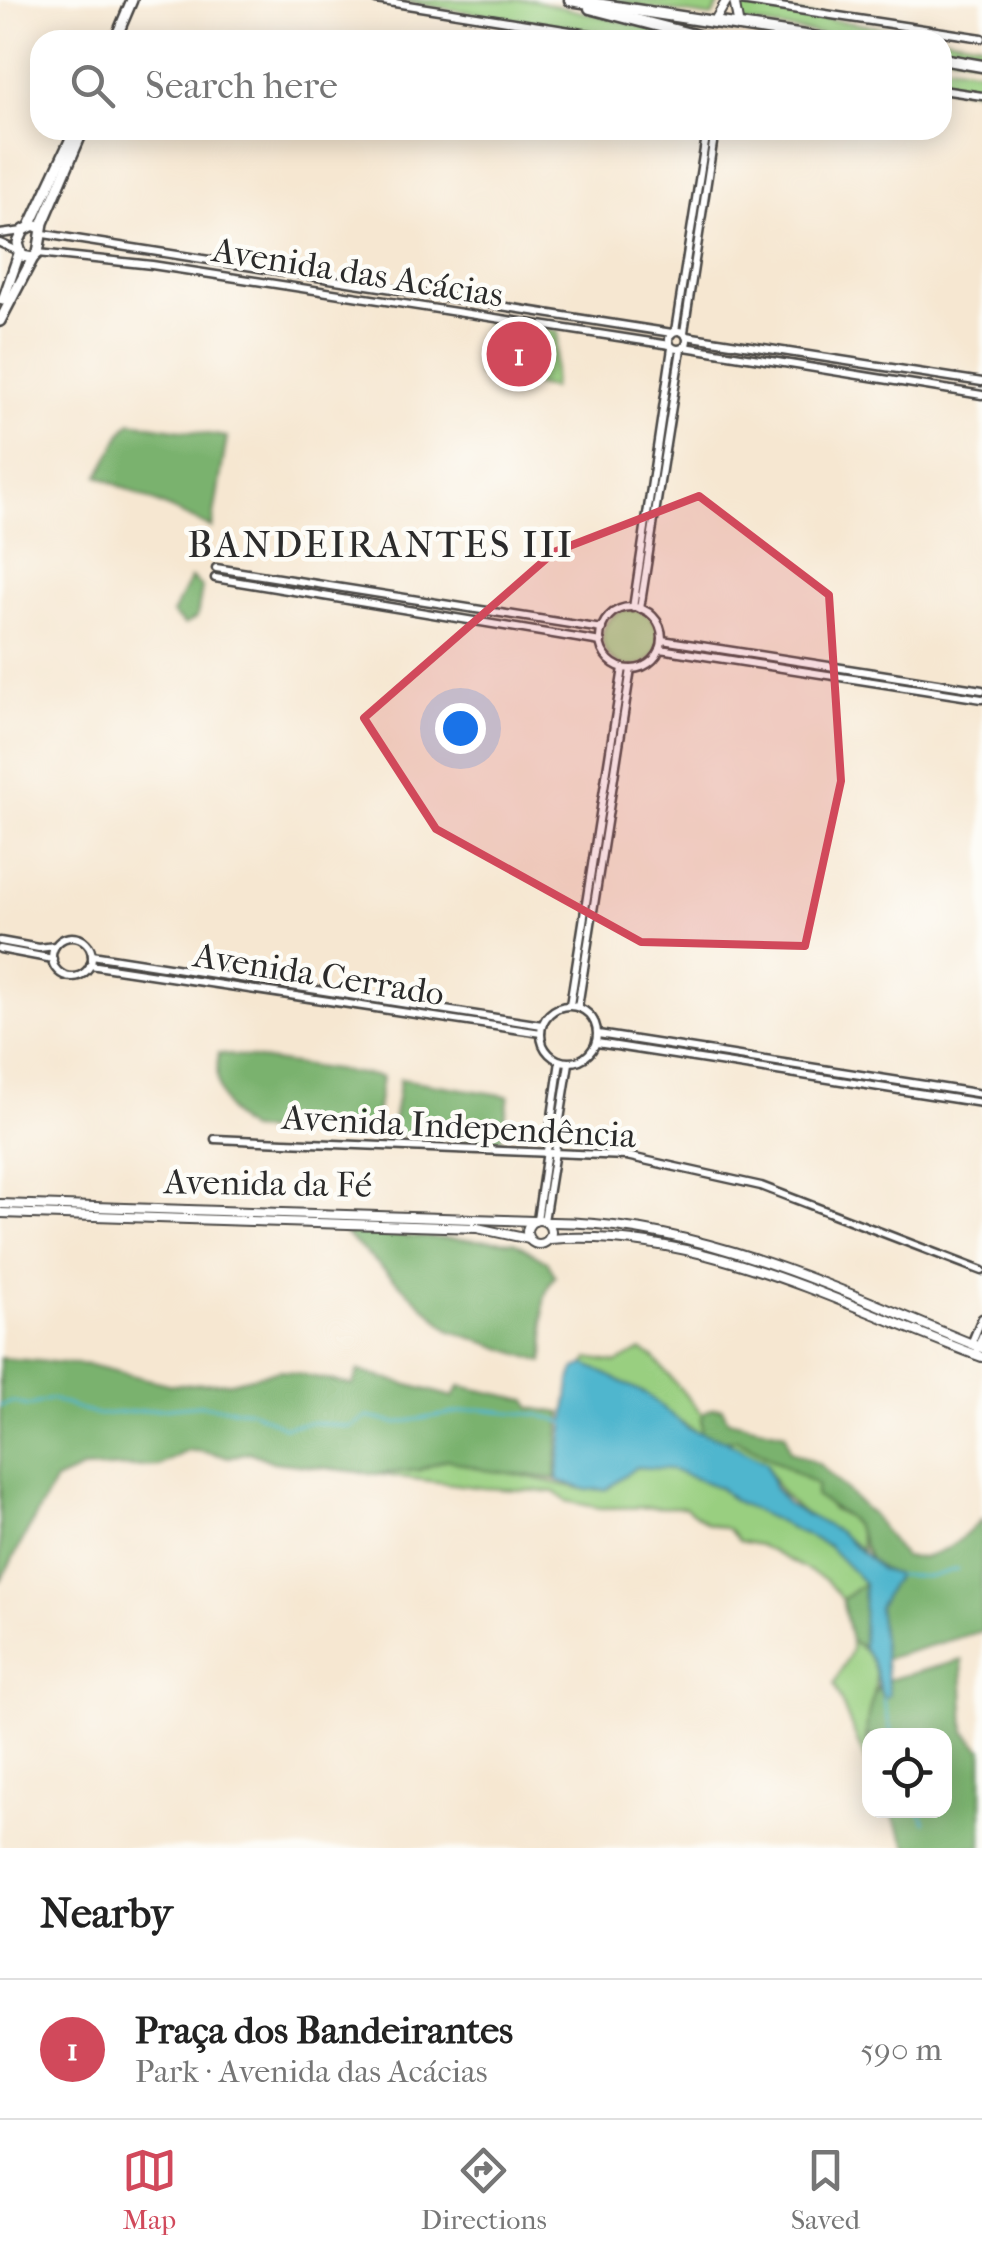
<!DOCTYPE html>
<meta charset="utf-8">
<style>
body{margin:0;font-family:"IM FELL French Canon",serif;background:#f2f2f2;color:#222}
.controls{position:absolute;right:30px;bottom:30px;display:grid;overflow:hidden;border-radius:20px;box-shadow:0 5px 25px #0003}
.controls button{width:90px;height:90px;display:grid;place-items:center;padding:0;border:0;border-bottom:2px solid #e0e0e0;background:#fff;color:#222;font:50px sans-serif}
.you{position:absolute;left:460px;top:728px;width:35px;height:35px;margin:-25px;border:8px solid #fff;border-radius:50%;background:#1a73e8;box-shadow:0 0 0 15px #1a73e833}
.badge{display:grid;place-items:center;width:65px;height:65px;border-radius:50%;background:#d1495b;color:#fff;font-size:32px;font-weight:700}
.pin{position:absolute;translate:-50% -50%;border:5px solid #fff;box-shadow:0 2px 10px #0006}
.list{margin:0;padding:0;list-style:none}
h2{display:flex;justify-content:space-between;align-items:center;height:130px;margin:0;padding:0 40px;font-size:42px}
h2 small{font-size:32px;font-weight:400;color:#767676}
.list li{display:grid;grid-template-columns:65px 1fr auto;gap:30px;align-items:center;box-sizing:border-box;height:140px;padding:0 40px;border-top:2px solid #e0e0e0}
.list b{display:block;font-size:38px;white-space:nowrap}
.list p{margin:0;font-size:32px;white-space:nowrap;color:#767676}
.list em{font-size:32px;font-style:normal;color:#767676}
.icon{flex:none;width:55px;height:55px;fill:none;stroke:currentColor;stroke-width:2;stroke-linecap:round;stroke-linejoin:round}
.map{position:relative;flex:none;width:982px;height:1848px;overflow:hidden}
.search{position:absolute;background:#fff;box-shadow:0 5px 25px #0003;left:30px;right:30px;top:30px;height:110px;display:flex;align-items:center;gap:25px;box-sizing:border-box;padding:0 35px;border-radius:30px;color:#767676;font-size:38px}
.sheet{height:270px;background:#fff}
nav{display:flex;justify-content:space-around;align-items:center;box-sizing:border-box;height:140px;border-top:2px solid #e0e0e0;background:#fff;font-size:28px;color:#767676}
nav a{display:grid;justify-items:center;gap:5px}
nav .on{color:#d1495b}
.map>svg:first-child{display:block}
.green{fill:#99cf80;stroke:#627d56;stroke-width:2.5}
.forest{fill:#7ab26e;stroke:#526e4c;stroke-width:2.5}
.water{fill:#50b6ce;stroke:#3e707c;stroke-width:2.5}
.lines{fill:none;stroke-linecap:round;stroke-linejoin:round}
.stream{stroke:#50b6ce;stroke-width:2.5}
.tertiary-casing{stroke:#494744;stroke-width:11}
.secondary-casing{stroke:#494744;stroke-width:12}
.primary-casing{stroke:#494744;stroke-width:14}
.trunk-casing{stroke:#494744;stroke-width:15}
.tertiary{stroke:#fff;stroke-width:6}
.secondary{stroke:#fff;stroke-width:8}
.primary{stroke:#fff;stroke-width:9}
.trunk{stroke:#fff;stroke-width:10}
.marked{fill:#d1495b;fill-opacity:0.2;stroke:#d1495b;stroke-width:8;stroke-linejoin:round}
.labels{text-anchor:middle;stroke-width:9;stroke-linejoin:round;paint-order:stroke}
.street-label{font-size:35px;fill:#2b2b2b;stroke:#fdfcf7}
.neighbourhood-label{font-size:38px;letter-spacing:2.5px;fill:#2b2b2b;stroke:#fdfcf7}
</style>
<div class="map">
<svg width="982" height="1848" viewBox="0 0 982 1848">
<rect width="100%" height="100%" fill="#fdfcf7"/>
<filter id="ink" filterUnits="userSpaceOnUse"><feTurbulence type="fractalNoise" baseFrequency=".01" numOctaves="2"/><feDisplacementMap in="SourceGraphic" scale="20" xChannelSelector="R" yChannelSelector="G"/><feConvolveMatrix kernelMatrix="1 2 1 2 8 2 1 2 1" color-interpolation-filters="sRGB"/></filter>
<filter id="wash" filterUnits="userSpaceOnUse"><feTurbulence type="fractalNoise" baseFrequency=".0048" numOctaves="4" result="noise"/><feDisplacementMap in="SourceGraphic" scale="40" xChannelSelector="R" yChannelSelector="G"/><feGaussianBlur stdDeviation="2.25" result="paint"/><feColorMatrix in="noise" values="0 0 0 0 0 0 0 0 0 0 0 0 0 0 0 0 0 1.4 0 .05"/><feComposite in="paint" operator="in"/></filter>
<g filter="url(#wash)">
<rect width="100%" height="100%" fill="#f6e7d1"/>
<g class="green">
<path d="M391,0H532L699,40H648Z"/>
<path d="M595,0H713L721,2L712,17Z"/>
<path d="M743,6L982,43V60L942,53V40H857L743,22L737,12Z"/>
<path d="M942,64L982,70V91L942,86Z"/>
<path d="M487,321L558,332L552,388L478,375Z"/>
<circle cx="631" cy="638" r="29"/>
<path d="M641,1350L653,1357L702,1414L701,1434L659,1408L646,1394L585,1364L589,1358L617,1363Z"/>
<path d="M731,1437L817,1485L831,1508L848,1517L858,1530L862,1550C821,1518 784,1515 766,1463L726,1441Z"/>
<path d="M446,1459L587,1490L607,1489L636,1467L669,1469L719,1487L733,1500L827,1545L864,1583L842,1600L826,1580L759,1545L739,1541L728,1529L707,1523L685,1507L600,1508L566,1501L555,1492L483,1488L376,1474L420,1470Z"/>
<path d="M851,1640C892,1668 870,1693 867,1731C865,1743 869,1757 869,1770L834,1684L851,1650Z"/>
</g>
<g class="forest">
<path d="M131,422L227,437L212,528L98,476C110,461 119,431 131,422Z"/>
<path d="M191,578L202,588L197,617L185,625L172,614Z"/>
<path d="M219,1053L382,1077L373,1136L249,1130C223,1115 213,1082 219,1053Z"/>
<path d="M400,1079L509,1096L501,1140L391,1135Z"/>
<path d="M344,1233L514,1242L548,1262L555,1276C533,1303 550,1332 543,1362L451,1331Z"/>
<path d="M0,1358L90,1365L172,1385L231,1382L280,1370L353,1385L358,1371L453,1397L460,1386L527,1400L531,1408L562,1413L555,1479L484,1470L446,1459L419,1470L376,1474L273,1462L249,1452L230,1457L198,1451H187L159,1466L82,1469L55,1481L0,1582Z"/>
<path d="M713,1408H722L728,1420L785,1433L790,1451L819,1464L872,1515L904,1557C937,1562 960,1542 982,1519V1631L884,1659L878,1607L896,1575C855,1561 871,1541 850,1520C841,1511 826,1504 815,1496L817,1485L737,1439L726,1441L701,1434L702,1414Z"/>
<path d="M864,1583L863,1648L851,1640L842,1600Z"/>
<path d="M962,1660L965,1732L982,1749V1848H909L890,1811L944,1810V1736H870L869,1749C863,1730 869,1703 878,1686L883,1698L889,1695L887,1680Z"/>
</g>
<path class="water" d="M585,1364L646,1394L689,1429L726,1441L766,1463L774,1487L788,1505L839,1532L881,1570L897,1575L878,1607L889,1695L883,1699L873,1663L863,1648L864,1583L827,1545L733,1500L719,1487L669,1469L636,1467L607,1489L587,1490L557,1480L570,1382L575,1369Z"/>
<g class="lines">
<g class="stream">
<path d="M0,1406L13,1402L28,1406L51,1399L96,1415L201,1405L253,1411L284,1427L311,1422L350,1427L368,1417L396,1423L479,1409L539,1415L565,1423"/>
<path d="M897,1575L930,1577L957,1569"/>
<path d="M883,1699L892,1736"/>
<path d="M919,1810L925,1822"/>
</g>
</g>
</g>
<g filter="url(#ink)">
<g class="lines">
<g class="tertiary-casing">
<g id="tertiary">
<path d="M376,0L627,40"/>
<path d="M734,0L982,38"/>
<path d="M942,90L982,96"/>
<path d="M0,234L23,231"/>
<path d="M44,234L672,333"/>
<path d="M0,243L18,251"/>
<path d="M38,253L152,265L670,345"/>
<circle cx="678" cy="340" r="9"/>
<path d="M675,331L707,130"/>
<path d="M684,332L715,130"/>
<path d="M686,336L982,382"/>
<path d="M685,347L982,395"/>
<path d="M216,568L602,629"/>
<path d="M215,578L601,642"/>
<circle cx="631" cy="638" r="31"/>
<path d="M633,608L672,348"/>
<path d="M640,609L681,349"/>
<path d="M662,640L982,690"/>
<path d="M660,649L982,699"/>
<circle cx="72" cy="957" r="20"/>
<path d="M0,941L39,948L55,946"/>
<path d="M0,949L53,959"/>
<path d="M92,955L542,1025"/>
<path d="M90,965L541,1033"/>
<path d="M570,1005L623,668"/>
<circle cx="569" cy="1034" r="28"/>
<path d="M578,1007L631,669"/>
<path d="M598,1034L982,1094"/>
<path d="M597,1043L982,1103"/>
<path d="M215,1139L626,1156L761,1186L982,1271"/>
<path d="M537,1220L560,1061"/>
<path d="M544,1221L569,1063"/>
<path d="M971,1344L982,1318"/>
<path d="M975,1355L982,1336"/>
</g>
</g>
<g class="secondary-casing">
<g id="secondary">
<path d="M734,0L739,27"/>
<path d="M714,22L727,0"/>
<path d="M0,1204L534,1221"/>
<path d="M0,1213L477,1228L529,1239"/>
<circle cx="539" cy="1232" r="12"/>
<path d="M546,1222C699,1220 842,1292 982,1348"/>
<path d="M550,1239C701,1227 843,1306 982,1357"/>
</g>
</g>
<g class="primary-casing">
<g id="primary">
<path d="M115,40L132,0"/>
<path d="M30,226L75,130"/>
<path d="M42,229L34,225L24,230L18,243L22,256L33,258L38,253L43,223L83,130"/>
<path d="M3,300L19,254"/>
<path d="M0,321L33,258"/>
</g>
</g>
<g class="trunk-casing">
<g id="trunk">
<path d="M570,0L831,40"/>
<path d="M590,8L713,40"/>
<path d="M942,59L982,66"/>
</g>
</g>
<use href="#tertiary" class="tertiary"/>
<use href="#secondary" class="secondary"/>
<use href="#primary" class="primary"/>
<use href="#trunk" class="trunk"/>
</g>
</g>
<path class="marked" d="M699,496L829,595L841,781L805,946L641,942L436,829L364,718L554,552Z"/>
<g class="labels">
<g class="street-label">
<text transform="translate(358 272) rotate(9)" y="12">Avenida das Acácias</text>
<text transform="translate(319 974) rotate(9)" y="12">Avenida Cerrado</text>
<text transform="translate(459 1126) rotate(3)" y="12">Avenida Independência</text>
<text transform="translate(268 1183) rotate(1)" y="12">Avenida da Fé</text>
</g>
<g class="neighbourhood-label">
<text x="381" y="557">BANDEIRANTES III</text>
</g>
</g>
</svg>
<div class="controls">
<button><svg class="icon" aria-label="locate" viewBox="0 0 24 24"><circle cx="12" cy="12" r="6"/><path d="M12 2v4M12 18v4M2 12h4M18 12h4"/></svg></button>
</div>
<div class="you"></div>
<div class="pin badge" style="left:519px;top:354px">1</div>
<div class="search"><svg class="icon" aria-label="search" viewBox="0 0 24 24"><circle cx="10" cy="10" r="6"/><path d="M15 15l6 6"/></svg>Search here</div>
</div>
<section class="sheet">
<h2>Nearby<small></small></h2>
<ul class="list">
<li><span class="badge">1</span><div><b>Praça dos Bandeirantes</b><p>Park · Avenida das Acácias</p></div><em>590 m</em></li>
</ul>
</section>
<nav>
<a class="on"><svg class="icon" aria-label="map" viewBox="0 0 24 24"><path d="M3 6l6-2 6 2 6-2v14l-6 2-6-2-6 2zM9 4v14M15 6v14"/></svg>Map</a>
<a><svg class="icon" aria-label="directions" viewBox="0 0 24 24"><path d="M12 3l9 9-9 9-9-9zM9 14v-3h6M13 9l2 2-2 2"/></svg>Directions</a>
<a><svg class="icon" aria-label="saved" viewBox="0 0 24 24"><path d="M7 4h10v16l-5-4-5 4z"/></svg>Saved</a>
</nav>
